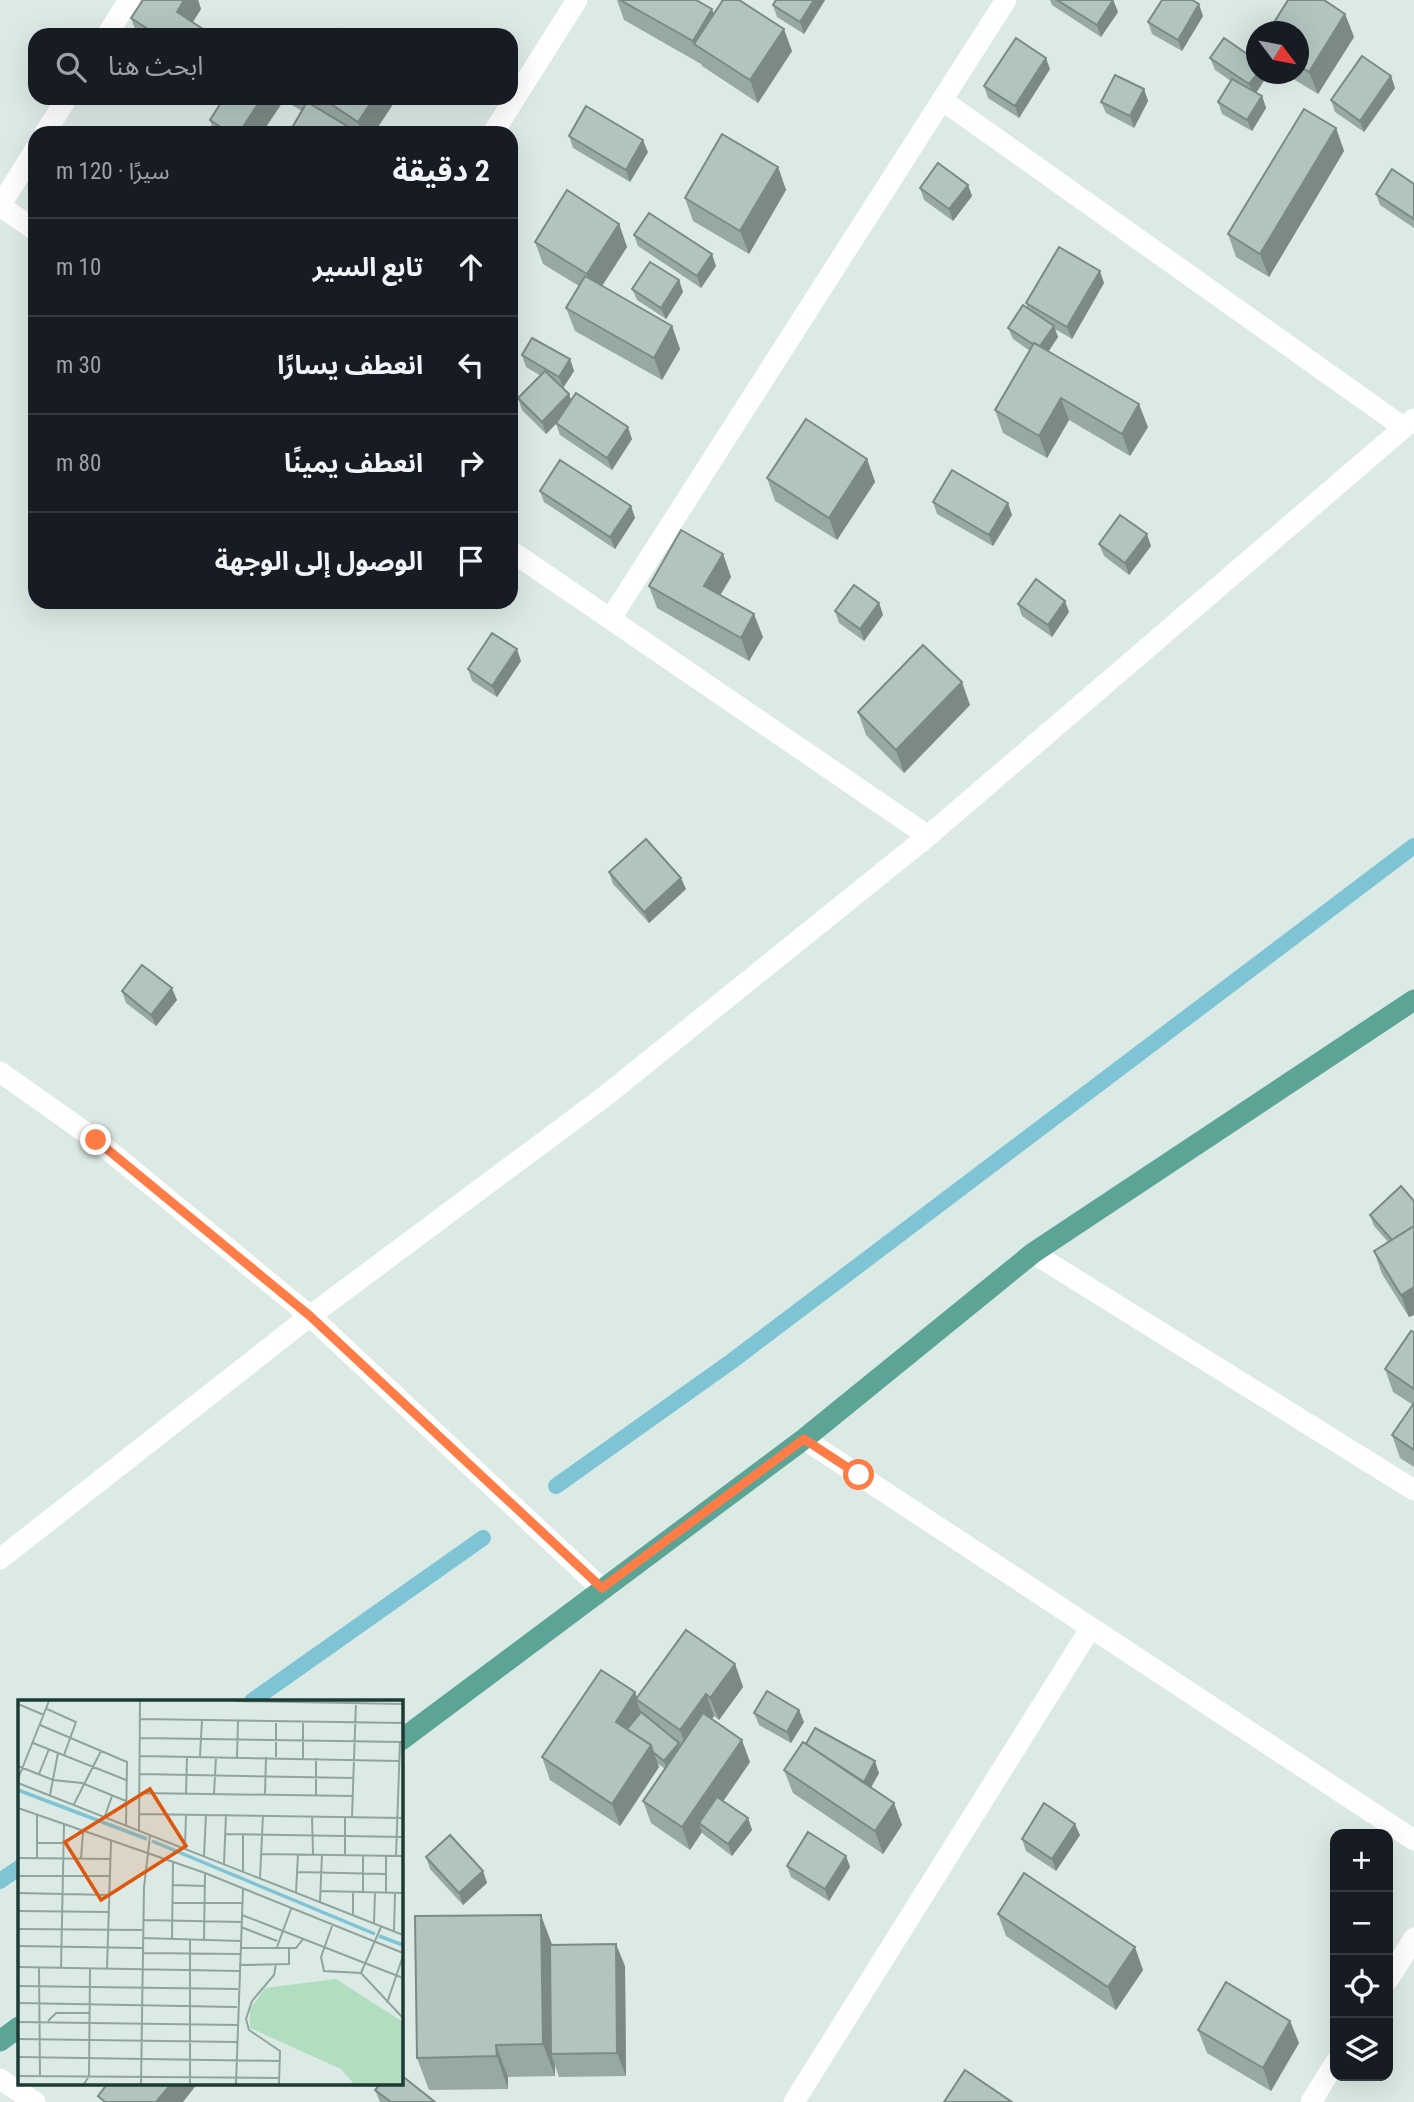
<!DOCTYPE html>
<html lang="ar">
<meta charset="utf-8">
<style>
body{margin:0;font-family:"Roboto Condensed","Noto Sans Arabic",sans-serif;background:#242831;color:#f1f3f6;direction:rtl}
.controls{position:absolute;right:21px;bottom:21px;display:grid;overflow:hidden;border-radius:14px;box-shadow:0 7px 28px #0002}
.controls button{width:63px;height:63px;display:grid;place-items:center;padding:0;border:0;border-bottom:2px solid #363941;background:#171b24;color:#f1f3f6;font:35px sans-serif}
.compass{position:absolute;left:1246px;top:21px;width:63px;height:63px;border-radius:50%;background:#171b24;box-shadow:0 7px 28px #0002;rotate:122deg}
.stop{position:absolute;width:21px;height:21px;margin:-16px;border:5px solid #ff7c46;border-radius:50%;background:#fff}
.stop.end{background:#ff7c46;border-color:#fff;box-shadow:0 2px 7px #0008}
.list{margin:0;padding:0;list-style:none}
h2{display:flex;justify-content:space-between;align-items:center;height:91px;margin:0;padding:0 28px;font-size:30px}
h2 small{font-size:23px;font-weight:400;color:#9ea1a6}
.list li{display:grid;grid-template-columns:46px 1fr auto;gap:21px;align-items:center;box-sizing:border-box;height:98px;padding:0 28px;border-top:2px solid #363941}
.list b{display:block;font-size:26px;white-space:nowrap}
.list em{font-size:23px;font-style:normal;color:#9ea1a6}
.icon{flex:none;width:38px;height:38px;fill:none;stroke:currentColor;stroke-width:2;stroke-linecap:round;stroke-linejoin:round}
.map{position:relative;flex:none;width:1414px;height:2102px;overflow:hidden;direction:ltr}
.search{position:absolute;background:#171b24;box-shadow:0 7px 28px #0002;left:28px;top:28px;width:490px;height:77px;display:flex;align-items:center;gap:18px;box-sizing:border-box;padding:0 24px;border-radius:21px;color:#9ea1a6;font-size:26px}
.panel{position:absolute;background:#171b24;box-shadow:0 7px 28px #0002;left:28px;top:126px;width:490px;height:483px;border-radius:21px;direction:rtl}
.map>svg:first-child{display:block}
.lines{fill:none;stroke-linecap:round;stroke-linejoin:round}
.stream{stroke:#7ec4d5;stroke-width:16}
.minor{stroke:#fff;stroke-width:21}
.major{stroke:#5ca495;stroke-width:21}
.wall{fill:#98a9a3}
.shaded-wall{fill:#7c8a85}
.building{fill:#b1c5be;stroke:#7c8a85;stroke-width:2}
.route{stroke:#ff7c46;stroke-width:9}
.inset-river{fill:none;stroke:#7ec4d5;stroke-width:3.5}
.inset-road{fill:none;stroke:#90a49e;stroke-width:2}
.view{fill:#de570e;fill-opacity:0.15;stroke:#de570e;stroke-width:3.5}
.inset-edge{fill:none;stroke:#1d3a34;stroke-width:3.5}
</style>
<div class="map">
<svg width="1414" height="2102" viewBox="0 0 1414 2102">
<rect width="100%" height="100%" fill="#dceae5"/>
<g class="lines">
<g class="stream">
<path d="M556,1486L732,1361L1414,846"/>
<path d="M252,1701L483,1538"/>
<path d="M0,1881L19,1868"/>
</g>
<g class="minor">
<path d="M107,35L129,0"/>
<path d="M942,100L1403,427"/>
<path d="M45,133L67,98"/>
<path d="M493,133L577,0"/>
<path d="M0,206L35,150"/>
<path d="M0,206L35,230"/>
<path d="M511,551L928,836"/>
<path d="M611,618L1006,0"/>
<path d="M0,1072L96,1140L310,1316L602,1589"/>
<path d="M1033,1253L1414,1490"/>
<path d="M804,1439L1414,1840"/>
<path d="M0,1559L310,1316L604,1097L928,836L1414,419"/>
<path d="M1388,1980L1414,1938"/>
<path d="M0,2079L35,2102"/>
<path d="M794,2102L1090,1629"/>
<path d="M1311,2102L1335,2063"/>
</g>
<g class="major">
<path d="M401,1740L804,1439L1033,1253L1414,1000"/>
<path d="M0,2041L19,2027"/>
</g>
</g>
<g class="wall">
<path d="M143,0H198L201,9L193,22L212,35H137L131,18Z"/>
<path d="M617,0H696L714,14L722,1L720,0H739L792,51L758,103L702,66L701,64L624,20Z"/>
<path d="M825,0L804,34L777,17L773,5Z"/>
<path d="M1050,0H1113L1118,12L1101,37L1052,5Z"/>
<path d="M1345,14L1354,37L1318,94L1285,74H1298V32Z"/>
<path d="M1203,16L1182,51L1152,34L1148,22Z"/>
<path d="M1210,58L1256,74H1266L1267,76L1256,93L1262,96L1266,108L1252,131L1222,114L1218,102L1231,81L1215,70Z"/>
<path d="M1050,69L1019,118L988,98L984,86Z"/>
<path d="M1391,76L1395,88L1364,132L1335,112L1331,100Z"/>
<path d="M1144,89L1148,101L1134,128L1106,113L1101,102Z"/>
<path d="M284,98H397L374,133H289L302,111L285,101Z"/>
<path d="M284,100L262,133H214L210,120Z"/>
<path d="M1336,128L1344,151L1269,277L1236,257L1228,234Z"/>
<path d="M569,136L648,152L630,182L573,148Z"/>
<path d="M778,167L786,190L749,254L693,221L685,198Z"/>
<path d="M1414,184V228L1380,205L1376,194Z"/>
<path d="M968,185L972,196L953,221L924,200L920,188Z"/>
<path d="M619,224L627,247L602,286L672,326L680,349L662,380L575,331L566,308L579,286L543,264L535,242Z"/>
<path d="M634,235L716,266L701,288L638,246Z"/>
<path d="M679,280L683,292L666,319L637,300L632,289Z"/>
<path d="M1104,283L1072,339L1055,329L1058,337L1049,351L1148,427L1130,456L1069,420L1047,458L1003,433L995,410L1030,351L1013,339L1008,328L1028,309L1026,303Z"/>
<path d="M522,355L570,359L574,371L563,388L569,394L571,400L632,439L612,470L560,435L556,424L546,434L522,410L518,398L541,376L526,367Z"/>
<path d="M867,459L875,482L837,540L775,501L767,478Z"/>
<path d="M540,491L631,506L635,518L615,549L544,502Z"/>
<path d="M933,502L1008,503L1012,515L993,546L937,514Z"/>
<path d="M1099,544L1151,546L1129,575L1104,556Z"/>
<path d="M723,554L731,577L720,595L763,637L749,661L657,608L649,586Z"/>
<path d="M879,603L883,615L864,641L839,623L835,611Z"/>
<path d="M1018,604L1069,612L1052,637L1022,616Z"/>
<path d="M521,661L497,697L472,681L468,669Z"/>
<path d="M970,705L904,773L866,735L858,712Z"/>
<path d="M609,872L686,889L649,923L613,884Z"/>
<path d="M122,991L177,1000L156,1026L126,1003Z"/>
<path d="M1414,1201V1315L1409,1317L1382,1274L1374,1251L1388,1242L1374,1226L1370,1215Z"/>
<path d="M1414,1332V1467L1400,1458L1392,1435L1413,1405L1393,1392L1385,1369Z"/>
<path d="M735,1664L743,1687L719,1720L714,1716L712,1719L750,1762L723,1801L748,1818L752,1830L732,1856L703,1834L702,1832L690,1850L651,1823L643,1801L665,1769L657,1763L659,1767L620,1826L550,1780L542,1757L637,1698Z"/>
<path d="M754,1713L804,1722L791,1743L759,1725Z"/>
<path d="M806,1744L879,1773L871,1787L894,1803L902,1825L883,1854L793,1793L784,1770Z"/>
<path d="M1080,1835L1056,1871L1026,1851L1022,1839Z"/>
<path d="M846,1856L850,1867L829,1901L791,1877L787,1866Z"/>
<path d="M426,1857L483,1871L487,1883L463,1905L430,1869Z"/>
<path d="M998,1914L1143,1970L1116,2010L1006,1936Z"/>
<path d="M552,1945L625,1966L626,2076L559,2077L555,2065V2076L508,2077V2089L429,2090L417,2058Z"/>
<path d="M1290,2021L1299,2043L1271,2091L1207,2053L1198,2030Z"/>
<path d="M375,2090L435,2102H380Z"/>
</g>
<g class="shaded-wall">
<path d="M184,0H198L201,9L185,34L177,12Z"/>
<path d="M814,0H825L804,34L800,22Z"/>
<path d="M1113,0L1118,12L1101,37L1097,25Z"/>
<path d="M1199,4L1203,16L1182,51L1178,40Z"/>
<path d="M712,9L720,31L694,44L693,41Z"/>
<path d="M1345,14L1354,37L1318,94L1309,72Z"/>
<path d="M784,29L792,51L758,103L750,80Z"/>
<path d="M1046,58L1050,69L1019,118L1015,106Z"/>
<path d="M1257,74H1266L1267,76L1254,96L1249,84Z"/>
<path d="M1391,76L1395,88L1364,132L1360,121Z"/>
<path d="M1144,89L1148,101L1134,128L1130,116Z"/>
<path d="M1262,96L1266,108L1252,131L1247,120Z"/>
<path d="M262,98H284V100L262,133H239Z"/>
<path d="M306,98H309L312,107L308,114L303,102Z"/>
<path d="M374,98H397L374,133H362L358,122Z"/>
<path d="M1336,128L1344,151L1269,277L1260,254Z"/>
<path d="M643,140L648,152L630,182L626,170Z"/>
<path d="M778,167L786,190L749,254L740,231Z"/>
<path d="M968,185L972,196L953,221L949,209Z"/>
<path d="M619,224L627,247L595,297L587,274Z"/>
<path d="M712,254L716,266L701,288L697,276Z"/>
<path d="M1100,271L1104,283L1072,339L1067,327Z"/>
<path d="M679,280L683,292L666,319L661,308Z"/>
<path d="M672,326L680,349L662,380L654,358Z"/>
<path d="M1054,326L1058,337L1043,359L1039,348Z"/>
<path d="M570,359L574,371L563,388L559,377Z"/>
<path d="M569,394L573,406L546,434L542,422Z"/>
<path d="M1061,398L1069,420L1047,458L1039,436Z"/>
<path d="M1139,404L1148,427L1130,456L1122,434Z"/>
<path d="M628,427L632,439L612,470L607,458Z"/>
<path d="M867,459L875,482L837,540L829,518Z"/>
<path d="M1008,503L1012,515L993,546L989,535Z"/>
<path d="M631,506L635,518L615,549L610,537Z"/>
<path d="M1147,534L1151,546L1129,575L1125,563Z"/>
<path d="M723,554L731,577L712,609L704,586Z"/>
<path d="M1065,601L1069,612L1052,637L1048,625Z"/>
<path d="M879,603L883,615L864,641L860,629Z"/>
<path d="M754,614L763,637L749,661L741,638Z"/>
<path d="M517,649L521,661L497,697L492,686Z"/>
<path d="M962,682L970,705L904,773L896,750Z"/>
<path d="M681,878L686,889L649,923L644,912Z"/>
<path d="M172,988L177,1000L156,1026L151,1015Z"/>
<path d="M1414,1287V1315L1409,1317L1401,1295Z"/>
<path d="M735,1664L743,1687L719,1720L710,1698Z"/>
<path d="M635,1692L638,1700L636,1699L642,1716L627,1730L616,1722Z"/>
<path d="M706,1694L714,1716L688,1752L680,1730Z"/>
<path d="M799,1710L804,1722L791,1743L787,1732Z"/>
<path d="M742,1740L750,1762L705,1828L699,1823L702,1832L690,1850L682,1827Z"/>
<path d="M679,1743L683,1755L668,1772L664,1761Z"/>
<path d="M651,1745L659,1767L620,1826L612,1804Z"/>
<path d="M875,1761L879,1773L868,1793L864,1782Z"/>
<path d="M894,1803L902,1825L883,1854L875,1831Z"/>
<path d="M748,1818L752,1830L732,1856L728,1844Z"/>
<path d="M1075,1824L1080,1835L1056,1871L1052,1859Z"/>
<path d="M846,1856L850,1867L829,1901L825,1889Z"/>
<path d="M483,1871L487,1883L463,1905L459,1893Z"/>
<path d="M541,1915L553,1947L551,2054L555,2065V2076L543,2044Z"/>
<path d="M616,1944L625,1966L626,2076L617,2053Z"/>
<path d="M1135,1947L1143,1970L1116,2010L1108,1987Z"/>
<path d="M1290,2021L1299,2043L1271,2091L1263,2068Z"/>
<path d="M496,2045L508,2077V2089L497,2056Z"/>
<path d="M172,2083H198L183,2102H156Z"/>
</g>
<g class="building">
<path d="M143,0H184L177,12L212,35H157L131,18Z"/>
<path d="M620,0H696L712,9L693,41Z"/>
<path d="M723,0H739L784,29L750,80L694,44Z"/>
<path d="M776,0H814L800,22L773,5Z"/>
<path d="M1057,0H1113L1097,25Z"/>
<path d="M1162,0H1192L1199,4L1178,40L1148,22Z"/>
<path d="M1288,0H1324L1345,14L1309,72L1298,65V32H1268Z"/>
<path d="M343,29L351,35H339Z"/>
<path d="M1016,38L1046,58L1015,106L984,86Z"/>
<path d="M1224,38L1256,60L1257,74L1249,84L1210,58Z"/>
<path d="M1362,56L1391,76L1360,121L1331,100Z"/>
<path d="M1115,75L1144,89L1130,116L1101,102Z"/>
<path d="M1232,79L1262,96L1247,120L1218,102Z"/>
<path d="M224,98H262L239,133H230L210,120Z"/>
<path d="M296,98H306L303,102Z"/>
<path d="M322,98H374L358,122Z"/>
<path d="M307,102L357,132L356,133H289Z"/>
<path d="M586,106L643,140L626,170L569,136Z"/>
<path d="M1304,109L1336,128L1260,254L1228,234Z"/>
<path d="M722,134L778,167L740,231L685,198Z"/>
<path d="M938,163L968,185L949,209L920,188Z"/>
<path d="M1392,169L1414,184V219L1376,194Z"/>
<path d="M567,190L619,224L587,274L535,242Z"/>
<path d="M649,213L712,254L697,276L634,235Z"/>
<path d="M1059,247L1100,271L1067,327L1026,303Z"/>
<path d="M650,262L679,280L661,308L632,289Z"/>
<path d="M585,276L672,326L654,358L566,308Z"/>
<path d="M1023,305L1054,326L1040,346L1034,343L1033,344L1008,328Z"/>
<path d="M532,338L570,359L559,377L522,355Z"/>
<path d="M1034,343L1139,404L1122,434L1061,398L1039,436L995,410Z"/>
<path d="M545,371L569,394L542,422L518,398Z"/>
<path d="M576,393L628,427L607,458L556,423Z"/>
<path d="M806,419L867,459L829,518L767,478Z"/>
<path d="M560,460L631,506L610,537L540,491Z"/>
<path d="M952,470L1008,503L989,535L933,502Z"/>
<path d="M1120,515L1147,534L1125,563L1099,544Z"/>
<path d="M681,530L723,554L704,586L754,614L741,638L649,586Z"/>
<path d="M1036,579L1065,601L1048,625L1018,604Z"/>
<path d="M854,585L879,603L860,629L835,611Z"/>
<path d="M492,633L517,649L492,686L468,669Z"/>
<path d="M923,645L962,682L896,750L858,712Z"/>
<path d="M646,839L681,878L644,912L609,872Z"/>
<path d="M142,965L172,988L151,1015L122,991Z"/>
<path d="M1401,1186L1414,1201V1226L1392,1240L1370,1215Z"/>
<path d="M1414,1226V1287L1401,1295L1374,1251Z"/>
<path d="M1411,1331L1414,1332V1389L1385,1369Z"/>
<path d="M1414,1403V1450L1392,1435Z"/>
<path d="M686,1630L735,1664L710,1698L706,1694L680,1730L636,1699Z"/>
<path d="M601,1670L635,1692L616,1722L651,1745L612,1804L542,1757Z"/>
<path d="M767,1691L799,1710L787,1732L754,1713Z"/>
<path d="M641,1712L679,1743L664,1761L653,1752L651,1745L627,1729Z"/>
<path d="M703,1713L742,1740L682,1827L643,1801Z"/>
<path d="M815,1728L875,1761L864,1782L806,1744Z"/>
<path d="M803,1742L894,1803L875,1831L784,1770Z"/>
<path d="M717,1797L748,1818L728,1844L699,1823Z"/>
<path d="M1044,1803L1075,1824L1052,1859L1022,1839Z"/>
<path d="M808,1832L846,1856L825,1889L787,1866Z"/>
<path d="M450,1835L483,1871L459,1893L426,1857Z"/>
<path d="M1024,1873L1135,1947L1108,1987L998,1914Z"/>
<path d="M541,1915L543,2044L496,2045L497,2056L417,2058L415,1916Z"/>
<path d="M616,1944L617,2053L551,2054L550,1945Z"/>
<path d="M1226,1982L1290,2021L1263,2068L1198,2030Z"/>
<path d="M965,2070L1012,2102H944Z"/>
<path d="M401,2075L435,2102H391L375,2090L381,2083H401Z"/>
<path d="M108,2083H172L156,2102H105L98,2096Z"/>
</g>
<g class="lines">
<path class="route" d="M96,1140L310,1316L602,1588L804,1439L859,1475"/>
</g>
<g transform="translate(18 1700)">
<rect width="385" height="385" fill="#dceae5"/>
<path d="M318,279L385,322V384H336L323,369L232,328V309L247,288Z" fill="#b2dec0"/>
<path class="inset-river" d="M0,90L129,139M134,141L357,234M361,236L385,245"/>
<path class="inset-road" d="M216,1L385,4M0,4L26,15M29,9L58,22L46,55M122,19L385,23M22,25L109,62L108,126M122,38L385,42M15,43L108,80M122,56L381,61M182,56L184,20M219,57L220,21M258,57V21M285,58V21M0,66L35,80L64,83L108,101M21,74L31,49M122,74L336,78M0,79L31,1M0,83L385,235M122,93L335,96M168,93L169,56M196,94L198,57M32,95L40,53M247,95L248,57M298,96V58M56,104L83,51M0,108L187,173L385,253M121,114L385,118M87,116L94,96M294,116L295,154M334,117L338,2M121,131L122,1M207,134L385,137M225,134V171M19,143H45M167,148L168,114M244,154L385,156M327,154V117M186,156L188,114M378,156L382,42M0,158L93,159M19,158V115M63,159L65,132M206,164L208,114M279,172L368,174M0,176H92M242,178L245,115M155,185L187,186M303,191L385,193M278,192L280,154M345,192V155M0,193L91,195M368,193V155M302,202L304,154M155,203H225M0,211L91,212M335,214V192M224,215L385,278M125,220L224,222M356,223L357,192M314,226L303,257L306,271L343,273L385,318M223,227L259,241M0,229L124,230M376,231L377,193M124,238L223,241M154,239L155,163M186,240L187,173M0,246L124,248M259,247L273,209M222,248H278L285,239M124,253L222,254M258,264L256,275L234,301L228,319L231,330L262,351L261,384M221,265L271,264V247M0,267L221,271M21,268L22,375M43,268L46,125M89,269L93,141M343,273L363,227M0,286L220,289M0,303L219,307M369,303L385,256M30,321L38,313H71M0,322L219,325M0,339L219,342M0,357L262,361M0,376L261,378M66,384L71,376L72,269M123,384L126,187L132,136M172,384V239M218,384L225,189"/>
<path class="view" d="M132,89L168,146L83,200L47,142Z"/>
<rect width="385" height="385" class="inset-edge"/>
</g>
</svg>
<div class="controls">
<button>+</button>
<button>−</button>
<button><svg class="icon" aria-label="locate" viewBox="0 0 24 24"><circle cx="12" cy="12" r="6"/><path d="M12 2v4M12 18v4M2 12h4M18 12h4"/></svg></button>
<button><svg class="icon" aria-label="layers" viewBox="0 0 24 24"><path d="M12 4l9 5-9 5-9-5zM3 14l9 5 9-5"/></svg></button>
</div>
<svg class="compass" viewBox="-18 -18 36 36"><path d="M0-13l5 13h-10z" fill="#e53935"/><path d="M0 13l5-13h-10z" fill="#9ea1a6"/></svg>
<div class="stop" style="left:859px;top:1475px"></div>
<div class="stop end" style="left:96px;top:1140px"></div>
<div class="search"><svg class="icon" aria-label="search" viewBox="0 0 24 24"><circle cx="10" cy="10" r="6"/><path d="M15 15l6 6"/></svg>ابحث هنا</div>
<section class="panel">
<h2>2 دقيقة<small>سيرًا · 120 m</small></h2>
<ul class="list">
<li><svg class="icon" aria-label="ahead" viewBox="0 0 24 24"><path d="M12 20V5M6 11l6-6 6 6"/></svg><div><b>تابع السير</b></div><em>10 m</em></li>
<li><svg class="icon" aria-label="left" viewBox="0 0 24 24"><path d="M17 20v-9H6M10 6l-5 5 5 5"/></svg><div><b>انعطف يسارًا</b></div><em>30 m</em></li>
<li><svg class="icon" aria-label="right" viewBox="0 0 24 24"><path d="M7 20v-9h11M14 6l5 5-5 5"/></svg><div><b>انعطف يمينًا</b></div><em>80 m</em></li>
<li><svg class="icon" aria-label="arrive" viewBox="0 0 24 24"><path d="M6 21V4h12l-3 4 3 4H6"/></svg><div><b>الوصول إلى الوجهة</b></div></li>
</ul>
</section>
</div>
